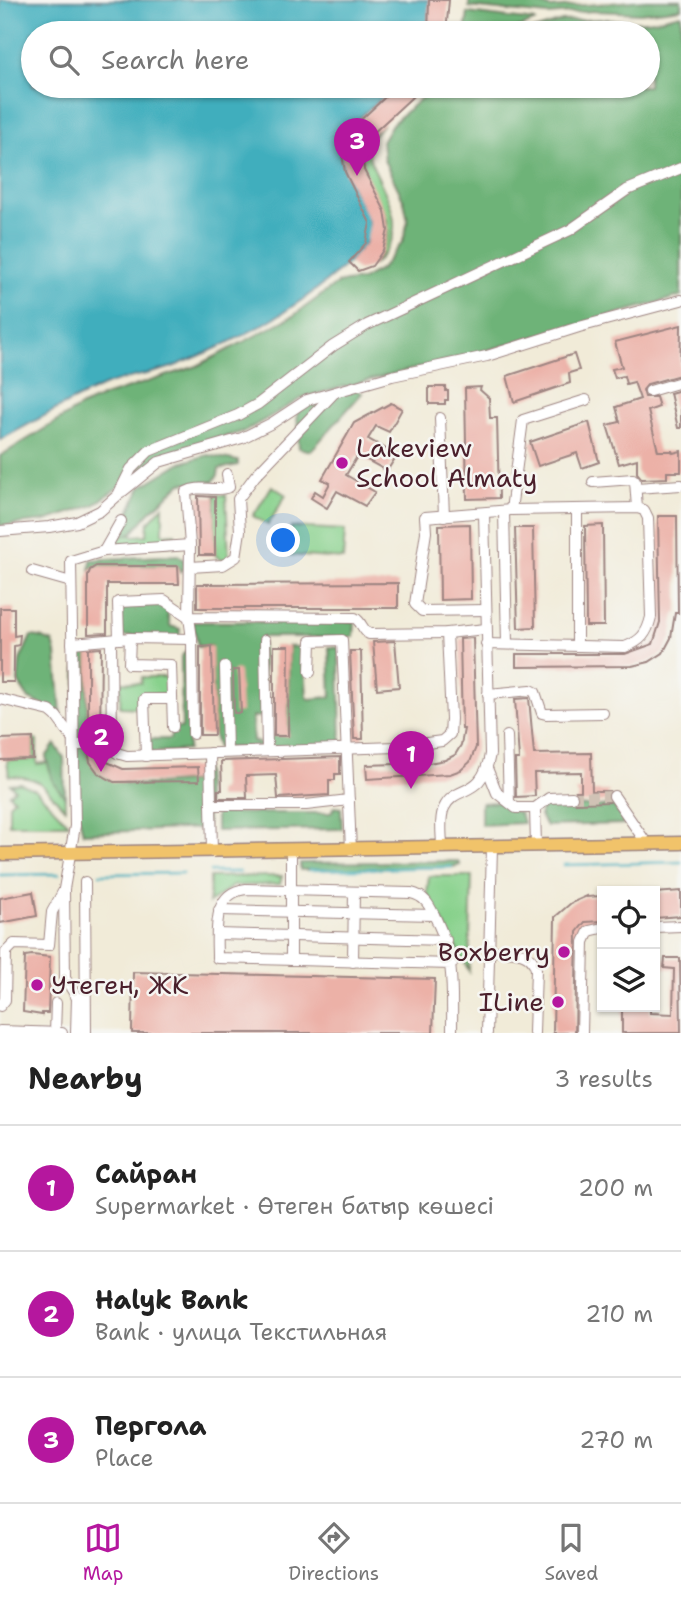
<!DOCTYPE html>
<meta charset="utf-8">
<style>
body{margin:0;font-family:"Shantell Sans",sans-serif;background:#f6f6f6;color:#222}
.controls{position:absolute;right:21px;bottom:21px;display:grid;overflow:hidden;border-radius:0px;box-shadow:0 2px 5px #0004}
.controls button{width:63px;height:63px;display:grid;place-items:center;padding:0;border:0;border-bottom:2px solid #e0e0e0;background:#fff;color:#222;font:35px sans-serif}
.you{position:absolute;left:284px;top:541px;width:24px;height:24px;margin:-18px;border:5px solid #fff;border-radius:50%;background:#1a73e8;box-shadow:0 0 0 10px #1a73e833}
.badge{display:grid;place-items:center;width:46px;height:46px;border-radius:50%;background:#b5179e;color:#fff;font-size:23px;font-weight:700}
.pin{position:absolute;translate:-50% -58px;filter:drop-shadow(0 2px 4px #0008)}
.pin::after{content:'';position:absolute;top:37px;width:24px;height:21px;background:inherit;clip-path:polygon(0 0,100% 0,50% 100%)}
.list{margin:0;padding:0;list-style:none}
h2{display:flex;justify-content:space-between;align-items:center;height:91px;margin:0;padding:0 28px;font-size:30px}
h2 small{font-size:23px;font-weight:400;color:#767676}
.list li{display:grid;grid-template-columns:46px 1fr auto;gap:21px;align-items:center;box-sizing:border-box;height:126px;padding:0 28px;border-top:2px solid #e0e0e0}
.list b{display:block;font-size:26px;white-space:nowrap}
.list p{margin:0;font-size:23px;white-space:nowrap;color:#767676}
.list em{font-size:23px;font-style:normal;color:#767676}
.icon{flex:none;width:38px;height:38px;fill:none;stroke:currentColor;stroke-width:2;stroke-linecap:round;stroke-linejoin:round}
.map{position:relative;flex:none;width:681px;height:1033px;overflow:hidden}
.search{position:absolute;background:#fff;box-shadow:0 2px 5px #0004;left:21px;right:21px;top:21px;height:77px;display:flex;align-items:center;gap:18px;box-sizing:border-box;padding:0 24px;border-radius:38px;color:#767676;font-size:26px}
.sheet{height:469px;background:#fff}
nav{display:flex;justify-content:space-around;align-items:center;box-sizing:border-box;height:98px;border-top:2px solid #e0e0e0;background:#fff;font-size:19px;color:#767676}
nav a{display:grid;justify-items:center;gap:4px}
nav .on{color:#b5179e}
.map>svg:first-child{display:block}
.green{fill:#88d18c;stroke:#69785c;stroke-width:2}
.forest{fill:#6eb378;stroke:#5c6952;stroke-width:2}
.water{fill:#40aebd;stroke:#456674;stroke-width:2}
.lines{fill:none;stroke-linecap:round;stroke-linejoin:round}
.stream{stroke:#40aebd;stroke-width:2.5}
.building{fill:#ecb1a7}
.minor-tunnel{stroke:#d0c2b5;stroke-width:10;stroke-dasharray:10 5;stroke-linecap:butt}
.minor-casing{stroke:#9e8582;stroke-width:12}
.major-casing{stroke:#9e8582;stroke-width:15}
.minor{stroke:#fff;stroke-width:10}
.major{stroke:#f1c36a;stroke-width:12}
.poi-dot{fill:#b5179e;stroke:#f6f6f2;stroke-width:2.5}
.labels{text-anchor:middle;stroke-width:5;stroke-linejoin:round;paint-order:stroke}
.poi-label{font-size:26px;fill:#4a1f2b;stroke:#f6f6f2;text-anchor:start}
</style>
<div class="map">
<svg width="681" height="1033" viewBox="0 0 681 1033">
<rect width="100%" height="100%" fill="#f6f6f2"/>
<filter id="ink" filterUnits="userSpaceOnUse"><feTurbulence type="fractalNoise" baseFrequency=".0143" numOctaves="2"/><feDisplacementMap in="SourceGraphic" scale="14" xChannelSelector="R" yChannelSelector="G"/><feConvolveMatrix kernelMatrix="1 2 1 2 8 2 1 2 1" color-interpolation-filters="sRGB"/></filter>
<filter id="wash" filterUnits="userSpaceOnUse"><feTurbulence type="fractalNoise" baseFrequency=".00686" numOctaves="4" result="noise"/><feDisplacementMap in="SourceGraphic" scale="28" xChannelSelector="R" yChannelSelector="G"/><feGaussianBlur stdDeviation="1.57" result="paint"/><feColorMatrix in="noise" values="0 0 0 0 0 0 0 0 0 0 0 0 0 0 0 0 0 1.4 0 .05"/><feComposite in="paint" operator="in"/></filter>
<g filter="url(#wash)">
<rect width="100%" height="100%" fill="#f1ebd8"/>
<g class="green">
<path d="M383,124C378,131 370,138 369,147C367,156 372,164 376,173C393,209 408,235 372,266C411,212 367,207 363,160C362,156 361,152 362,148C364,139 376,130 383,124Z"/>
<path d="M272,486L286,495L268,525L253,516Z"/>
<path d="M215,495H226L229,559H220L215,555Z"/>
<path d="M163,506V534L175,533V537L182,540V544L119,546L117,538L132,533V536L147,535L148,523Z"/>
<path d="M291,527L345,530L343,559L289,555Z"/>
<path d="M142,677H167V695L141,694L140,708L120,707L121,682L141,683Z"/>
<path d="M33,738L37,741V764L60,761L64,758L65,809C43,786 43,777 9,776L7,760L33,759Z"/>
<path d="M20,783L36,790L69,824H9V804L14,799L9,794L15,789L10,784Z"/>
<path d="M282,876L280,884L233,886L209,903L210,877Z"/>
<path d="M429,876H472L469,971L427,893Z"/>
</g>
<g class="forest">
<path d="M469,0H530L550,8L646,0H681V8L640,13L593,11L548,15L469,7Z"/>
<path d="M468,13L536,21L506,33H465Z"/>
<path d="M681,14V296L488,350L304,397L245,431L160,456L94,505L45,521L0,526V456L82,406L104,396L197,366L293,316L338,283L362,280L381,269L403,241L408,221L404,201L384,160L382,141L392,124L435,86H648V33H525L562,21L606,19L633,22L655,20Z"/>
<path d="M355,389L362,393L311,451L299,448L297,413L304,406Z"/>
<path d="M208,455L238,461V465L219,469L218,475L213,482L181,483L148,514L132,533L117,538L141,487L180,463Z"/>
<path d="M178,555L184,560V568L180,572L178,566H96L90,570L91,560Z"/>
<path d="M122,605H166L170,626L180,629L179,637L121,636Z"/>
<path d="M355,621L354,637H262L264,716L252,717L253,741L264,745L261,747L218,748L214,735L211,646L198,647L193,622Z"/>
<path d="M31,636L40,637L53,642L56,653L61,713L29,699L18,682L20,660Z"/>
<path d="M289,646L304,648L307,697L309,699L331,697L329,647L339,648L341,747L268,748V733L273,736L288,735Z"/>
<path d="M190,647L188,750L149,753L148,739H170L173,727L182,728L181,657Z"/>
<path d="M88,648L87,751C98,798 161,782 198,781V767H205L207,828L83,833L78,813L76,650Z"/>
<path d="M55,744L64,758L65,797L53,782L46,757Z"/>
<path d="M500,802L508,809L520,813L523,823L481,825V803Z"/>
<path d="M546,806H614L626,824L546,826L540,816V811Z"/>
<path d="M335,807L341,808L342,829L216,831V813H330Z"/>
<path d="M458,861L460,865L452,867L300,870V863Z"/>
</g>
<path class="water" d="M0,0H429L428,33H33V86H397C381,100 358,115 347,134C324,174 386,212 366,243C359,253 349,262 340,270C292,313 235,342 175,366C152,375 126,376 104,386C68,401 34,422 0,440Z"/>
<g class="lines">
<g class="stream">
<path d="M564,865L681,862"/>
<path d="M309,870L452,867"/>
<path d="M210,872H240"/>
<path d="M100,874L183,873"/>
<path d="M0,875L59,874"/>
</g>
</g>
<g id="blocks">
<g class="building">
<path d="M429,0H449L446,33H428Z"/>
<path d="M397,86H424L369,137L362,148L364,170L385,211L388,230L383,250L377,259L372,266L358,271L349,262L366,243L370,223L345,172L342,155L344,142L352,128Z"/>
<path d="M681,325L680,375L648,384L643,390L645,397H656L659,407L648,411L658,451H672L673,453L681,451V472H667V478L642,479L637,473V459L619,464L607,425L620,422L616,407L640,399L634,382L626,384L624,376L615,378L612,369L622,367L615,342Z"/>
<path d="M574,354L579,370L569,373L570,383L514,402L507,376Z"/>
<path d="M429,387H446V391H448V400H445V404H429Z"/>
<path d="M481,387L480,390L489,398L490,418H497L499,498L467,499L465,388Z"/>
<path d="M681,390V428H678L670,393Z"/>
<path d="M391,403L402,409L389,432L376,426L368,439L397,455L387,471L358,455L346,475L375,492L365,506L337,491L327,508L311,498L315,491L323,496L330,483L322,479L354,423Z"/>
<path d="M589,422L599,462L582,468L577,453L538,466L530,442Z"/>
<path d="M198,496L215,497V555H199Z"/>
<path d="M658,516H677L678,613H675L671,638L663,653L649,662L632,666L516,667V654H625L653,644L660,622Z"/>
<path d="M470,524L471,599L440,600L439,525Z"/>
<path d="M603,525L604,626H586L585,526Z"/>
<path d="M515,528H533L535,627L518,628Z"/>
<path d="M96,566H178L179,584H107V633L88,634V576L90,570Z"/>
<path d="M398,583V608H197V584Z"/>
<path d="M0,608H14V636L20,635L19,645L14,646V682H0Z"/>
<path d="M473,638L476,747L470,762L461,770L450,774L367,779L366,765L429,763L445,760L455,755L461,745L464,729H462L460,639Z"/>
<path d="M395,641L399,687L377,689L373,642Z"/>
<path d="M212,646L214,735H200V647Z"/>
<path d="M274,646H289L288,736H274Z"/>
<path d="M101,648L100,738H88V649Z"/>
<path d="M350,651H361L363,739H354Z"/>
<path d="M233,670H239L241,713H234Z"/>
<path d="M529,698L534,754L591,753L592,791H609L607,796L609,802L576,803L579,797L576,791H581V772L534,773L535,796L516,797L515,759H519L515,699Z"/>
<path d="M33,738V759L0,760V739Z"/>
<path d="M88,752H103L107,762L123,769L198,767L199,781L114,782L98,773L90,762Z"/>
<path d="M340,757V774H335V780H329V795L278,798L276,775L246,776L247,798H218V790H222L221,761Z"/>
<path d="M681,891V916L655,918V893Z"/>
<path d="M33,892L37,916L0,923V898Z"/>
<path d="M587,896V897L602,896V921L585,922L577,932L575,1033H553L555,917L571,903Z"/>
<path d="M32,955L50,957L48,1013H42V1015L23,1012L25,956Z"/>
<path d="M665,958H680L681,1033H622V1007H650V1013L673,1014L674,969L664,968Z"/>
<path d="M133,972L435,979L433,1033H132Z"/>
</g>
</g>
</g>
<g filter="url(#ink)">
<use href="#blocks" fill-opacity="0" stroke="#9e8582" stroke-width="2"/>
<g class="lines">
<path class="minor-tunnel" d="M572,797L614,796"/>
<g class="minor-casing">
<g id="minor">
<path d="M650,391L681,382"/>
<path d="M440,418L444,516"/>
<path d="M593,482L633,479L635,481L637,508"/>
<path d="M636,488L681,485"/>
<path d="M123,491L159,462L242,438L272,423L307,400L392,376L487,356L579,327L681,300"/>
<path d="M511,510L523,420L586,400"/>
<path d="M577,510V646"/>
<path d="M504,512L507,644"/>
<path d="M0,531L49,527L77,522L100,511L118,495L131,469L149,451L238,415L258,404L333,346L367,325L570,230L627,190L681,168"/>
<path d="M104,551L190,545"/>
<path d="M190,567L223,565L236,557L240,531L238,499L255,476L334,393"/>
<path d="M32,571L71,582"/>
<path d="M486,610L422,611L415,604L426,532L425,517L511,510L637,508L644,510L648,518L651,617C647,634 641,641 625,647L486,644"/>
<path d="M130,638L129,664L171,665L173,727"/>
<path d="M119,639L118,602L164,600L189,617L355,618C362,622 362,630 369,634L447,633L486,629"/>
<path d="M192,639L193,734"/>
<path d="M111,640L112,745L117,753L127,756L397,747L442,741L450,734L451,719L447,633"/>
<path d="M265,640L267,751"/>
<path d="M72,643L130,638L192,639L189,617L190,545L186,492C200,484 214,493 229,487L227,474"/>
<path d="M225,667L227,752"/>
<path d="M310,672L311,641L342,640L351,850"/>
<path d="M488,694L531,690L535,692L542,713L546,714L603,713"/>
<path d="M0,699L50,711L56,716L73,739"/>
<path d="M507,736L509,802"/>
<path d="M74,745H112"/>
<path d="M210,753L212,852"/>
<path d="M146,756L144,699H172"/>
<path d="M487,768L497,793L516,808H535L549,798L572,797"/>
<path d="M614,796L647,844"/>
<path d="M211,805H306L349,800"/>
<path d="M535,808L536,846"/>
<path d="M442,848C442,836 439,819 444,808C456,783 482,800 490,754L484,513"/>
<path d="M85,882L86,1033"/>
<path d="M219,910L434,915"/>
<path d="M655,927L681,926"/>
<path d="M217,934L446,940"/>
<path d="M490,951C508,952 531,948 536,969L534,1033"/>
<path d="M291,960V851"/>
<path d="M353,962L354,892"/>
<path d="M452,964L217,958C217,932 211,893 246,889L411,893C426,896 430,907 436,919C455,958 452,991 452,1033"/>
<path d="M0,1006L5,1000L6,952L14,944L49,945L52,912L64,890"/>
<path d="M0,1031L62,1033"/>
<path d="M55,1033L56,1003"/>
<path d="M76,1033L77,998L65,978L64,889L75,826L71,561L104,551L121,521"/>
<path d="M487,1033L492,847"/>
<path d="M582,1033L584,942L589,931L602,928"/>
</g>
</g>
<g class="major-casing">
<path id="major" d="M0,854L681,843"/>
</g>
<use href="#minor" class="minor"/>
<use href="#major" class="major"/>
</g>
</g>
<g class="poi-dot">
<circle cx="342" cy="463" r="7"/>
<circle cx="564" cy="952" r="7"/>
<circle cx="37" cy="985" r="7"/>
<circle cx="558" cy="1002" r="7"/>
</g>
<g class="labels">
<g class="poi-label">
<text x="356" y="457">Lakeview<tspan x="356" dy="30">School Almaty</tspan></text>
<text x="550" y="961" text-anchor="end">Boxberry</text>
<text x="51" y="994">Утеген, ЖК</text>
<text x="544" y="1011" text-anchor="end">ILine</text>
</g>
</g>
</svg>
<div class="controls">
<button><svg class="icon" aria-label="locate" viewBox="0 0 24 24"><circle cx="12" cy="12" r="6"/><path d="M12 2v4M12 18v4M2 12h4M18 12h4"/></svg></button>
<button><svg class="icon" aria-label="layers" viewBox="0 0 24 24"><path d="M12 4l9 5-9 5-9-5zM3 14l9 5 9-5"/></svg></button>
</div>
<div class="you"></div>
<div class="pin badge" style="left:411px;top:789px">1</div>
<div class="pin badge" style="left:101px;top:772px">2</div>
<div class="pin badge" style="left:357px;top:176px">3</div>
<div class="search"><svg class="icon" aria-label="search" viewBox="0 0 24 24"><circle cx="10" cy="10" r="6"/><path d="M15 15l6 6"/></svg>Search here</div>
</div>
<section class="sheet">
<h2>Nearby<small>3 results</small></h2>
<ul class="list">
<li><span class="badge">1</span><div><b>Сайран</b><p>Supermarket · Өтеген батыр көшесі</p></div><em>200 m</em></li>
<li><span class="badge">2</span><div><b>Halyk Bank</b><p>Bank · улица Текстильная</p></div><em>210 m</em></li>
<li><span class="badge">3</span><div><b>Пергола</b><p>Place</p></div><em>270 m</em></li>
</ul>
</section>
<nav>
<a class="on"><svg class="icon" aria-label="map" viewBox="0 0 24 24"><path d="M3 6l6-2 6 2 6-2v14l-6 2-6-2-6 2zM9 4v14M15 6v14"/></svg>Map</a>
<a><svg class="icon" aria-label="directions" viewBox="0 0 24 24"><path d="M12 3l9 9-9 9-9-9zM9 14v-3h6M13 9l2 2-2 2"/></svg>Directions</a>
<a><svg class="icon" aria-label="saved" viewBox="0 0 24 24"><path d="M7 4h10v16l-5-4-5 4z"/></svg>Saved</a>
</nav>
